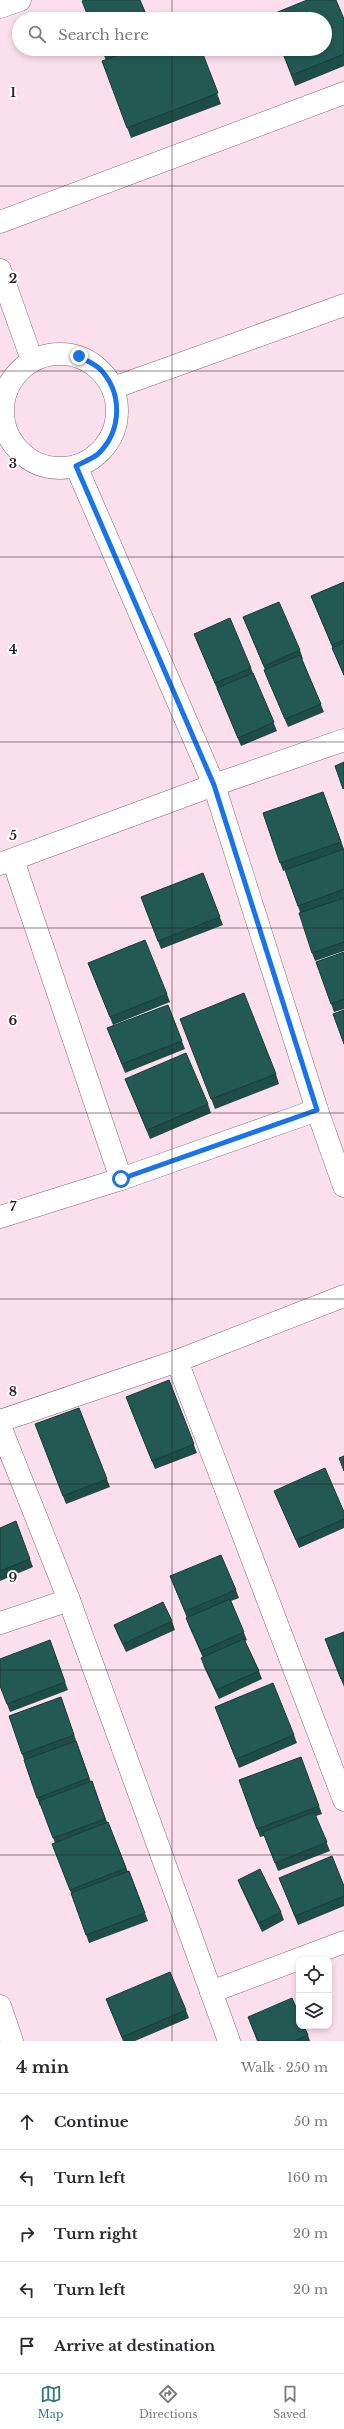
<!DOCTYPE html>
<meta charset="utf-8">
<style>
body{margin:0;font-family:"Libre Baskerville",serif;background:#f7f7f7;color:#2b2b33}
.controls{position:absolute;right:12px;bottom:12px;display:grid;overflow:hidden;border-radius:8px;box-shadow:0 2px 6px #0003}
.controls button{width:36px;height:36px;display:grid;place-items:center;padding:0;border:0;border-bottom:1px solid #e1e1e2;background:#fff;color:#2b2b33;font:20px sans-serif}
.stop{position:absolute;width:12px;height:12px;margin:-9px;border:3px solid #1a73e8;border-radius:50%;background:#fff}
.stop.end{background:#1a73e8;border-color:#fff;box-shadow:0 1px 4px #0008}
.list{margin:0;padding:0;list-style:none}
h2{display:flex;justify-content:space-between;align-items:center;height:52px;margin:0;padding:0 16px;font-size:17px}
h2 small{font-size:13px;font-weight:400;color:#7c7c81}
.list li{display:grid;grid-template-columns:26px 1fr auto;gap:12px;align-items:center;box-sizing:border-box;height:56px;padding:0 16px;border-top:1px solid #e1e1e2}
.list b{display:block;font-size:15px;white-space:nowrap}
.list em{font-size:13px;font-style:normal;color:#7c7c81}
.icon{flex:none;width:22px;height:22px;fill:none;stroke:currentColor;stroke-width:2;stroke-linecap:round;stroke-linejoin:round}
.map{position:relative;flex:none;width:344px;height:2041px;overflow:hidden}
.search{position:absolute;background:#fff;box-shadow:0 2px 6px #0003;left:12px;right:12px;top:12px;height:44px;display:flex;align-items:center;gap:10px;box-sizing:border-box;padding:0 14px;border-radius:22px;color:#7c7c81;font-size:15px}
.sheet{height:332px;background:#fff}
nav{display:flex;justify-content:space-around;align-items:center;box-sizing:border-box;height:56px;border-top:1px solid #e1e1e2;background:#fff;font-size:11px;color:#7c7c81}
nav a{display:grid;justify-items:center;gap:2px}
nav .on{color:#337a72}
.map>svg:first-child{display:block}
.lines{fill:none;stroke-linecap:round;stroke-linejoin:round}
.minor-casing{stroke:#846b77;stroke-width:23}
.minor{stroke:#fff;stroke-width:22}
.wall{fill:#1e4d47}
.building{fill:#235953;stroke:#183e3a}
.route{stroke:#1a73e8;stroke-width:5}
.grid{fill:none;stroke:#2d2227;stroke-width:1;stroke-opacity:0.55}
.grid-label{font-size:13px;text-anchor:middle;font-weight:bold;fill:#2d2227;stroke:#fff;stroke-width:4;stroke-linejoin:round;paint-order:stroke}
</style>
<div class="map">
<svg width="344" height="2041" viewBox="0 0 344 2041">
<rect width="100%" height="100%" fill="#fcdfec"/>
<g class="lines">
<g class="minor-casing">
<g id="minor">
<path d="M0,7L20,0"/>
<path d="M0,222L344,93"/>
<path d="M0,270L32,360"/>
<circle cx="60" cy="411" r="57"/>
<path d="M113,388L344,305"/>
<path d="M76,466L214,785L317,1110L344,1186"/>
<path d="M13,860L121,1179"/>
<path d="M0,864L214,785L344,740"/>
<path d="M0,1217L121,1179L317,1110"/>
<path d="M177,1361L344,1800"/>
<path d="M0,1421L177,1361L344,1296"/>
<path d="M0,1426L69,1600L229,2041"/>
<path d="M0,1623L69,1600"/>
<path d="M211,1992L344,1942"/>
<path d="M0,2006L12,2041"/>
</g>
</g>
<use href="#minor" class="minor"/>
</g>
<g class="wall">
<path d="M344,19V66L295,86L281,49H325Z"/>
<path d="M101,49H201L221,104L131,138L102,61L106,60Z"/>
<path d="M344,582V676L311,596Z"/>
<path d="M243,617L300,650L303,659H302L324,712L288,727L267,678L264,670H265Z"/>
<path d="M194,634L251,668L277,731L241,746Z"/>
<path d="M323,792L344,849V951L315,961L312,953L300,912L285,870L283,871L263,813Z"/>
<path d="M203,873L223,925L161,949L141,897Z"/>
<path d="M344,952V1009L334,1012L316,962Z"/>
<path d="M88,963L167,994L170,1002L113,1025Z"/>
<path d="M168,1005L185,1049L125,1073L107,1028Z"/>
<path d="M184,1029L276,1074L279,1084L215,1109Z"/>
<path d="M125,1079L208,1104L211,1113L150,1139Z"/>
<path d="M169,1380L197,1453L155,1469L129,1405Z"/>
<path d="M79,1408L110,1487L66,1504L35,1424Z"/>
<path d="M274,1491L344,1512V1528L299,1548Z"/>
<path d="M0,1528L30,1559L33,1567L0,1581Z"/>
<path d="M170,1576L236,1590L239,1598L231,1601L247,1640L245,1641L259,1671L262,1679L219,1699L204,1667L201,1658H203L189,1626L186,1618H187Z"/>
<path d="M172,1621L175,1630L126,1652L117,1633L114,1625Z"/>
<path d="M344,1632V1687L328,1647Z"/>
<path d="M50,1640L68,1690L10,1712L0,1686Z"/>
<path d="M61,1697L77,1743L91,1782L92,1781L107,1822H108L128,1872L129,1871L148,1921L89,1943L71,1893L52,1844L55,1843L41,1805L40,1806L9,1716Z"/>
<path d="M215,1707L294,1735L297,1743L239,1768Z"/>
<path d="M301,1757L322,1814L316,1816L330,1851L278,1871L264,1836L260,1837L239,1780Z"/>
<path d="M279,1878L344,1886V1906L298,1925Z"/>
<path d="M238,1880L281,1912L284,1920L262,1932L241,1888Z"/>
<path d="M106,1999L186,2010L189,2018L135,2041H123Z"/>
<path d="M248,2017L308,2035L310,2041H257Z"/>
</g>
<g class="building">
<path d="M84,0H140L148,19H89L82,1Z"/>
<path d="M307,0H336L344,19V54L292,75L281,49H325V19H269L268,16Z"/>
<path d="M102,49H114L103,53Z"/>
<path d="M135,49H201L218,93L127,128L102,61Z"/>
<path d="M344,582V640L332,645L311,596Z"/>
<path d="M279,602L300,650L264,666L243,617Z"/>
<path d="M230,618L251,668L215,683L194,634Z"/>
<path d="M344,643V675L332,648Z"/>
<path d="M300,655L321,704L285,719L264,670Z"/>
<path d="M253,673L274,722L238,738L217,688Z"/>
<path d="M344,762V788L343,789L335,766Z"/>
<path d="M323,792L341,842L280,863L263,813Z"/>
<path d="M344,849V889L298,906L285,870Z"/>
<path d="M203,873L220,917L158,941L141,897Z"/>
<path d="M344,898V942L312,953L299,913Z"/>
<path d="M145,940L167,994L110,1017L88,963Z"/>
<path d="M344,952V999L331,1004L316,962Z"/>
<path d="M244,993L276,1074L211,1099L180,1019Z"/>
<path d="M168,1005L182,1041L122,1064L107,1028Z"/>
<path d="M344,1010V1044L333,1014Z"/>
<path d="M186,1053L208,1104L147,1130L125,1079Z"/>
<path d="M169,1380L194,1444L152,1461L126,1397Z"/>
<path d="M79,1408L107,1479L63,1496L35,1424Z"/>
<path d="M344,1456V1471L339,1458Z"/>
<path d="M325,1468L344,1512V1519L296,1540L274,1491Z"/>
<path d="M16,1521L30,1559L0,1571V1528Z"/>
<path d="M221,1555L236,1590L185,1611L170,1576Z"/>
<path d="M230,1599L244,1632L201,1651L186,1618Z"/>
<path d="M163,1602L172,1621L123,1644L114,1625Z"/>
<path d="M344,1632V1678L341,1679L325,1639Z"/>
<path d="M244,1639L259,1671L216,1690L201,1658Z"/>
<path d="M50,1640L65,1682L7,1704L0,1686V1659Z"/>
<path d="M273,1683L294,1735L236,1759L215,1707Z"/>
<path d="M61,1697L74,1735L22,1754L9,1716Z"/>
<path d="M76,1741L89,1778L37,1798L24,1760Z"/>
<path d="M301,1757L319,1806L257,1829L239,1780Z"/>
<path d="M92,1781L105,1819L53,1838L39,1801Z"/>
<path d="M314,1812L327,1842L275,1863L263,1832Z"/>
<path d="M108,1822L126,1868L70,1890L52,1844Z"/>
<path d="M332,1856L344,1886V1896L295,1916L279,1878Z"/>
<path d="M260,1869L281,1912L259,1923L238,1880Z"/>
<path d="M129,1871L145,1913L86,1935L71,1893Z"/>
<path d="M170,1972L186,2010L122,2037L106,1999Z"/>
<path d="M292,1998L299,2014V2026H304L308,2035L294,2041H258L248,2017Z"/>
</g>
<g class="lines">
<path class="route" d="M79,356C85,360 95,364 100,369C123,393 122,431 98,454C92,459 83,462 76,466L214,785L317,1110L121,1179"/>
</g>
<path class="grid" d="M172,0V19M172,49V2041M0,186H344M0,371H344M0,557H344M0,742H344M0,928H344M0,1113H344M0,1299H344M0,1484H344M0,1670H344M0,1855H344"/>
<g class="grid-label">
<text x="13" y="97">1</text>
<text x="13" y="283">2</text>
<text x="13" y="468">3</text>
<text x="13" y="654">4</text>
<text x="13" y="840">5</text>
<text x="13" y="1025">6</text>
<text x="13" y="1211">7</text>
<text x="13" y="1396">8</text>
<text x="13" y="1582">9</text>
</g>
</svg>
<div class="controls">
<button><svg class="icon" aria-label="locate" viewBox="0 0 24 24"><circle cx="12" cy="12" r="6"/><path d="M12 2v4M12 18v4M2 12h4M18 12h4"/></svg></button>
<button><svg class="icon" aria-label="layers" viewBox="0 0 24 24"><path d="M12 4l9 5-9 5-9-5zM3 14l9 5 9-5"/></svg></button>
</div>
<div class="stop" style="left:121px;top:1179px"></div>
<div class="stop end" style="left:79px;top:356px"></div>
<div class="search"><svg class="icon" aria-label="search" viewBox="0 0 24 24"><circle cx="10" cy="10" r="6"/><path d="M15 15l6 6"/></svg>Search here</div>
</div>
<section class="sheet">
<h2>4 min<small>Walk · 250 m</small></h2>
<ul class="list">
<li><svg class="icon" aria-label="ahead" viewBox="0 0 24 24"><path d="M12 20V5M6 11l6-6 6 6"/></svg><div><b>Continue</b></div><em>50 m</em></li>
<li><svg class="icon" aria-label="left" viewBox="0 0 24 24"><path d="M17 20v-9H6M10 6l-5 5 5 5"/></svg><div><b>Turn left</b></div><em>160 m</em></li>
<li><svg class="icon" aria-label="right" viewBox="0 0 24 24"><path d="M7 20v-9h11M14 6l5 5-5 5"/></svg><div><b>Turn right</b></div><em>20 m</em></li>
<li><svg class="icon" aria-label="left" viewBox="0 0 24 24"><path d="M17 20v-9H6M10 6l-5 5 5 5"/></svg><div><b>Turn left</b></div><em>20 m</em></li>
<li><svg class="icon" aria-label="arrive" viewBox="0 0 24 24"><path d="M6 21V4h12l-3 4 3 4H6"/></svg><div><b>Arrive at destination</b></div></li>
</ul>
</section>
<nav>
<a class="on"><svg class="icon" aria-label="map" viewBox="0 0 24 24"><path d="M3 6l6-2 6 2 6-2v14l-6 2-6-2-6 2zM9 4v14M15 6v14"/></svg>Map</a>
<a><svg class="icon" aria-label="directions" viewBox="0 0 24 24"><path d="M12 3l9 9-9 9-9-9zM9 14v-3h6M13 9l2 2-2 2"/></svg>Directions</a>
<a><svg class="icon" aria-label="saved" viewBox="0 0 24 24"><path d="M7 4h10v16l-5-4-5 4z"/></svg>Saved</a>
</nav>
